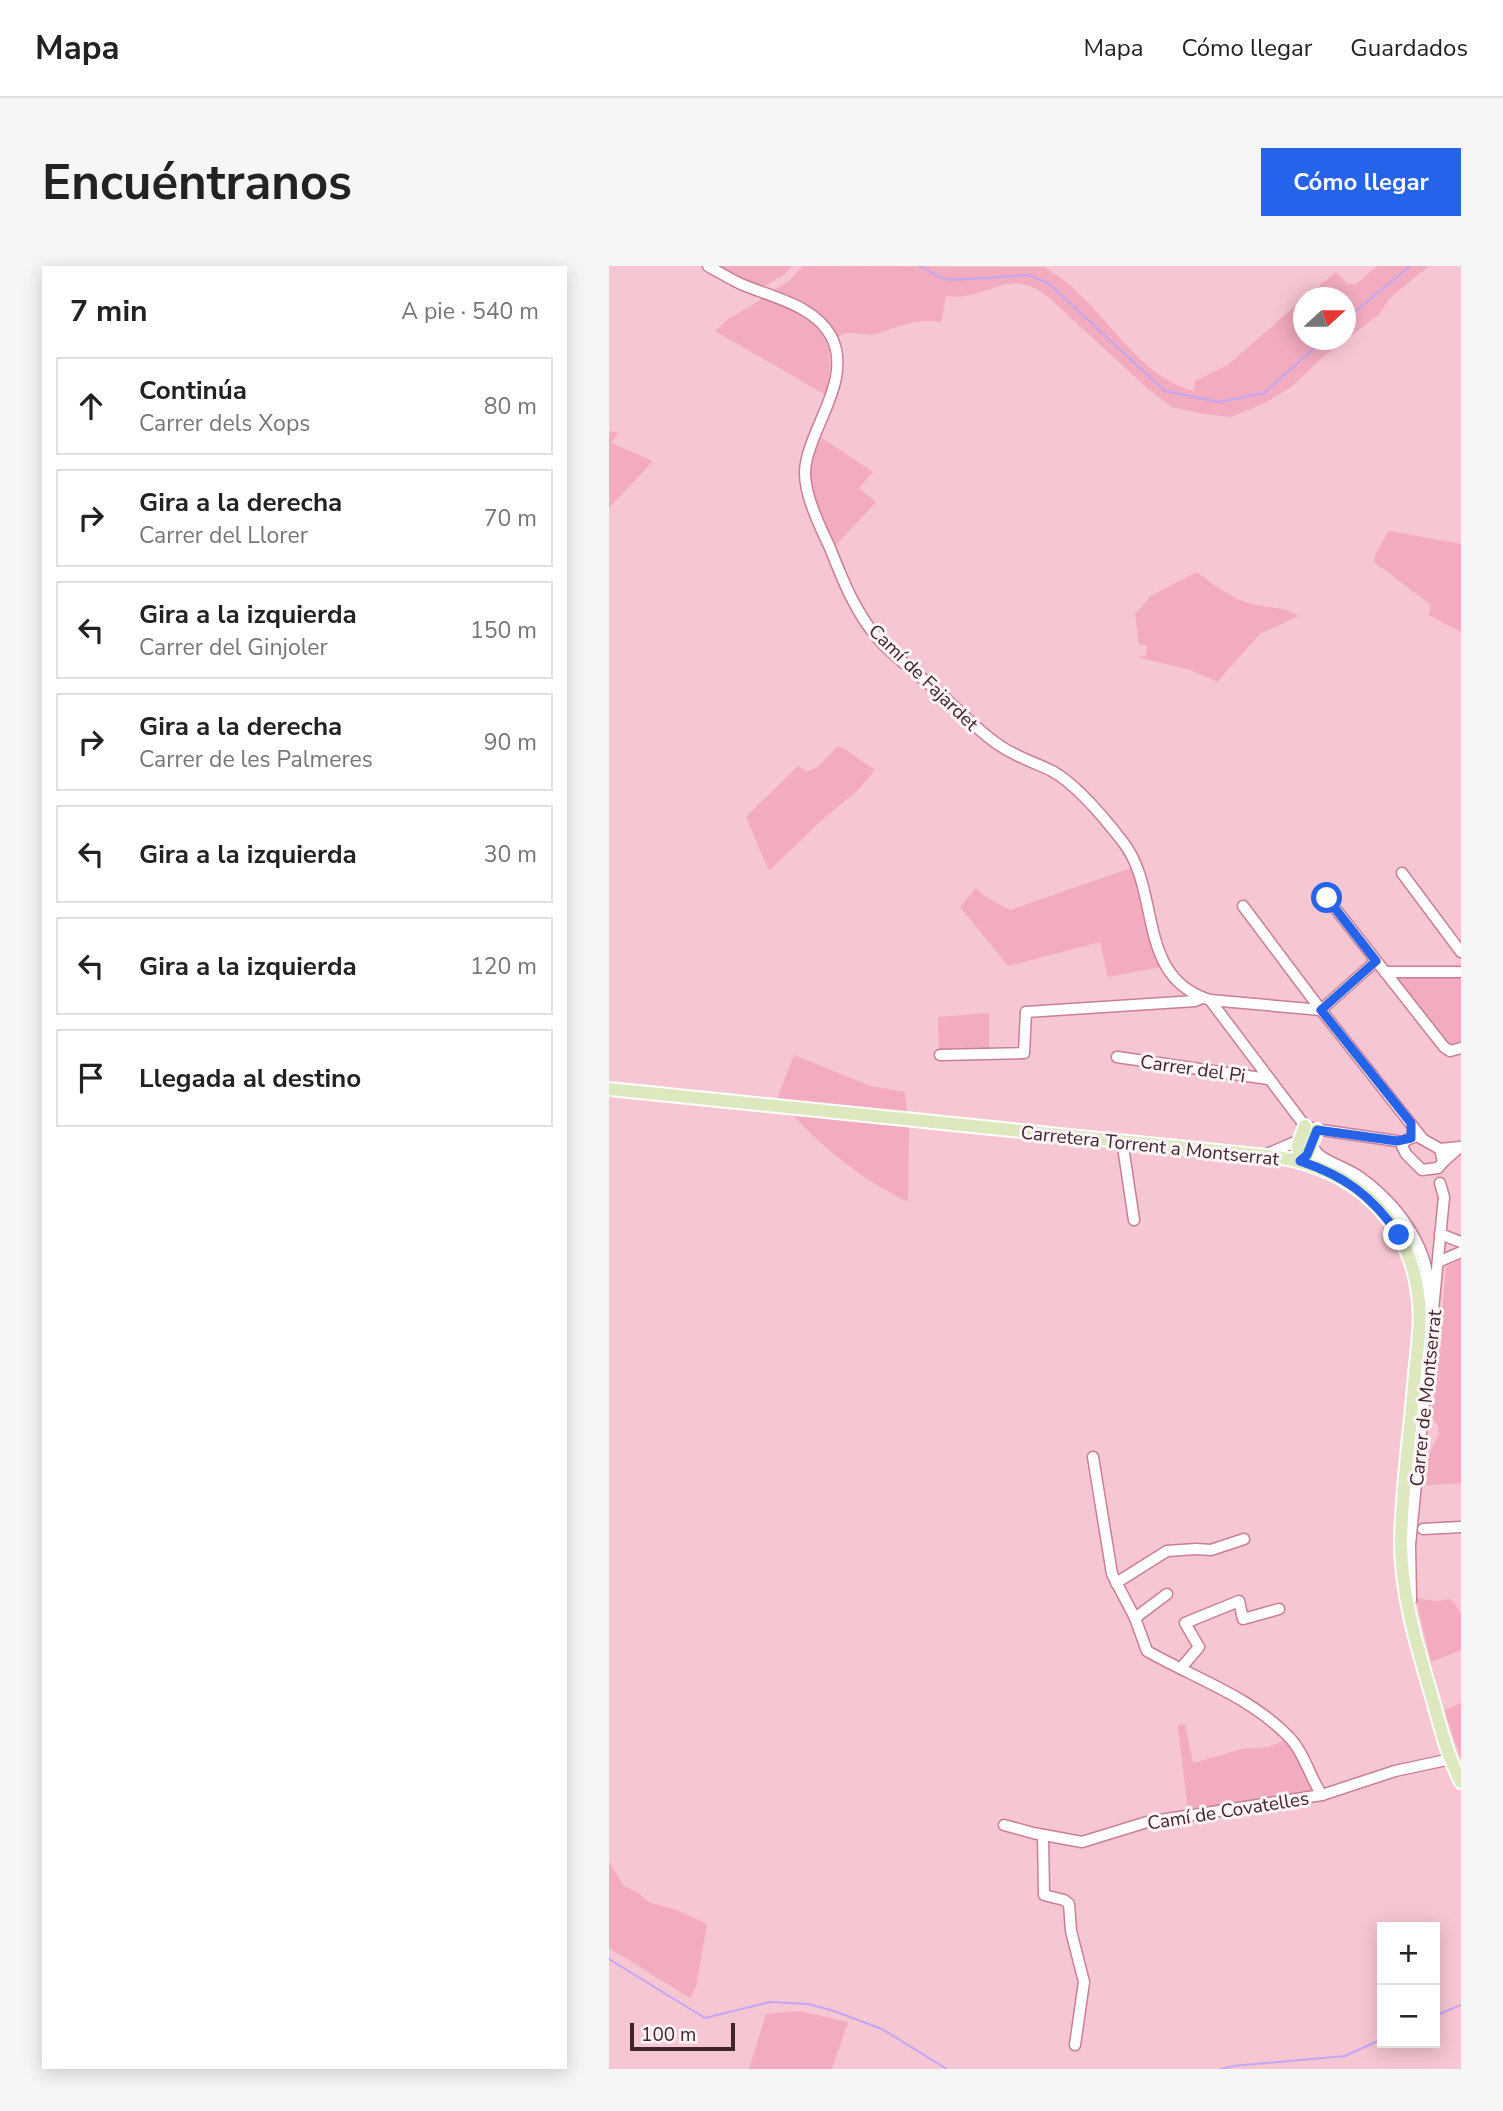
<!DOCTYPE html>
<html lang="es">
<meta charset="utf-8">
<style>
body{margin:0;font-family:"Nunito Sans",sans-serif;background:#f6f6f6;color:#222}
.controls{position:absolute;right:21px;bottom:21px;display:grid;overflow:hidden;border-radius:0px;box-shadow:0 4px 18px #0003}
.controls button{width:63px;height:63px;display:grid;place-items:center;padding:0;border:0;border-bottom:2px solid #e0e0e0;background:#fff;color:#222;font:35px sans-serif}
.compass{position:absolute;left:684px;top:21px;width:63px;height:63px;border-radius:50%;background:#fff;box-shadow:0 4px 18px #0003;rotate:69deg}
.scale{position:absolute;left:21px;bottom:18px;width:105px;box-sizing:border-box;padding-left:7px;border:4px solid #42242d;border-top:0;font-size:19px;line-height:24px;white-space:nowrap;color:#42242d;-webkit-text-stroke:5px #fcf4f6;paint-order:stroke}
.stop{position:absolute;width:21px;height:21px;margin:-16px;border:5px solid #2563eb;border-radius:50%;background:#fff}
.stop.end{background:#2563eb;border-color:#fff;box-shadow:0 2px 7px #0008}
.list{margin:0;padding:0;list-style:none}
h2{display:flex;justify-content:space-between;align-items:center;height:91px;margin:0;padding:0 28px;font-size:30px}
h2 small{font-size:23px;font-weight:400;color:#767676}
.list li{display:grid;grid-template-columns:46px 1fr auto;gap:21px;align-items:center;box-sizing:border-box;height:98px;margin:0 14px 14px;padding:0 14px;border:2px solid #e0e0e0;border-radius:0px}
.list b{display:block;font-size:26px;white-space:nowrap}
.list p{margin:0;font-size:23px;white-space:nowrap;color:#767676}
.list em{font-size:23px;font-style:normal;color:#767676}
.icon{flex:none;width:38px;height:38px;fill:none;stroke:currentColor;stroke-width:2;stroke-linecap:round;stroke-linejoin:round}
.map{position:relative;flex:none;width:852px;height:1803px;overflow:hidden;border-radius:0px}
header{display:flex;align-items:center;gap:42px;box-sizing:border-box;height:98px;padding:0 35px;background:#fff;border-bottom:2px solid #e0e0e0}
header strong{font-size:33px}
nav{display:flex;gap:38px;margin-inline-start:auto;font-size:24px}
.intro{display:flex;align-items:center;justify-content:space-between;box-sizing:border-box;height:168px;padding:0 42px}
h1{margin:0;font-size:49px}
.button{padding:18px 32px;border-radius:0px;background:#2563eb;color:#fff;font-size:24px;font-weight:700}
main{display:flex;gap:42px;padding:0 42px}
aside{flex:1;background:#fff;border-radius:0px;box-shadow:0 4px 18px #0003}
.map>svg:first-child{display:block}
.green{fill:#f2abbf}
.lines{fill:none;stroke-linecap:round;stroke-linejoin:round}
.stream{stroke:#c3a6f4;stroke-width:2}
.minor-casing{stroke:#c97f95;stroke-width:13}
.major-casing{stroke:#fff;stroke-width:16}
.minor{stroke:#fff;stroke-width:10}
.major{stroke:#dde8be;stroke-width:12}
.route{stroke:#2563eb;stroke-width:9}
.labels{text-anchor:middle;stroke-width:6;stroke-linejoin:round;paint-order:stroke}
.street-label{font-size:19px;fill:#42242d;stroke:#fcf4f6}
</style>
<header>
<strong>Mapa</strong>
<nav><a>Mapa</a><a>Cómo llegar</a><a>Guardados</a></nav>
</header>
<div class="intro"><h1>Encuéntranos</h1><a class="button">Cómo llegar</a></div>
<main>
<aside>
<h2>7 min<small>A pie · 540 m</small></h2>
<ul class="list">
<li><svg class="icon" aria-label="ahead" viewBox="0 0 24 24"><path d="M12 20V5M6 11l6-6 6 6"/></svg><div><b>Continúa</b><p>Carrer dels Xops</p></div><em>80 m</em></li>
<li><svg class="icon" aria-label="right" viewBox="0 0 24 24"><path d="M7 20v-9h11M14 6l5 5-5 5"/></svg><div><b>Gira a la derecha</b><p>Carrer del Llorer</p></div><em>70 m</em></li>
<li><svg class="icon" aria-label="left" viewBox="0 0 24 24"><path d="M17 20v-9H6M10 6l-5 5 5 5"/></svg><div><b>Gira a la izquierda</b><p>Carrer del Ginjoler</p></div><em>150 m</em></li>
<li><svg class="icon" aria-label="right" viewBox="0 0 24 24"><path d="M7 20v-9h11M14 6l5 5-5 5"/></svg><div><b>Gira a la derecha</b><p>Carrer de les Palmeres</p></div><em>90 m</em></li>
<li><svg class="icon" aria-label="left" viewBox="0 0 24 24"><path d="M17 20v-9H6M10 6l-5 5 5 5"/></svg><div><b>Gira a la izquierda</b></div><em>30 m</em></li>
<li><svg class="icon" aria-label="left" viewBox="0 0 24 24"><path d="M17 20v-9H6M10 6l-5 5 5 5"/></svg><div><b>Gira a la izquierda</b></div><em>120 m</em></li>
<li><svg class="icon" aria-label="arrive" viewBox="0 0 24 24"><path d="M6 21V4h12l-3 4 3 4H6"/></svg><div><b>Llegada al destino</b></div></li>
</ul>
</aside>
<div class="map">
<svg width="852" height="1803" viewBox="0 0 852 1803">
<rect width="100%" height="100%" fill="#f7c6d3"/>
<g class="green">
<path d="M111,0H184L173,10L154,21Z"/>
<path d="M194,0L434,1C493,31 519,107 585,125L586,115L620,98L694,33V74H736V32L696,31L727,6L739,18H747L768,0H820L782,31L769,49L713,92L682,121L658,136L622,151L588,147L563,141L539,123L437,29C395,0 380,36 337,30L332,56C304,52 291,61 266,68C252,71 240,61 228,72C218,47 186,37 164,25L181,14Z"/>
<path d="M158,30C213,52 229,68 217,129L106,65L118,54Z"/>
<path d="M0,165L9,167L2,177L44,195L0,242Z"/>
<path d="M210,170L264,206L250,222L267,236L225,281L201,220L200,199Z"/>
<path d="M780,265L852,278V366L820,349L822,339L765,296L767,287Z"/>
<path d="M588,306C605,320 625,334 646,339C662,342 674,340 689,350L651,368L608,416L582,404L528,391L537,390L538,380L530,378L526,348L542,330Z"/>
<path d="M228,481L234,482L266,504L248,525L214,553L160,605L137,551L189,500L197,506L209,501Z"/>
<path d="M525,601L543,675L552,701L499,711L491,676L399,700L351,641L367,622L377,631L401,644Z"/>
<path d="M786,711L852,712V776L843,780L838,778Z"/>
<path d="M380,747V783L330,784L329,751Z"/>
<path d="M185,789L261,820L296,826L298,847L168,833Z"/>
<path d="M183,848L300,859L299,936C255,915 216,884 183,848Z"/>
<path d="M852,993V1217L811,1220L806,1214L830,1169L829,1161L821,1148L826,1130L837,1001Z"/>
<path d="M807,1332L827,1335L842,1333L852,1348V1384L822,1396Z"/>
<path d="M852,1437V1493L835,1444Z"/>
<path d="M576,1458L584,1497L633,1483L660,1481L678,1473L708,1528L579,1545L569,1460Z"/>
<path d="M0,1596L15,1620L28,1626L39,1636L65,1643L98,1658L87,1721L81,1732L0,1682Z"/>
<path d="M190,1745L239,1756L223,1803H140L157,1748Z"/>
</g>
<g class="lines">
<g class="stream">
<path d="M311,0L328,10L343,14L419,9L439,17L556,125L610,136L655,127L714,74"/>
<path d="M736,54L801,0"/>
<path d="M0,1693L96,1752L161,1736L200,1738L225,1745L273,1763L338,1803"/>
<path d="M826,1750L852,1739"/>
<path d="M612,1803L624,1800L736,1790L773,1773"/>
</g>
<g class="minor-casing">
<g id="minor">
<path d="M99,0C110,6 121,13 132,18C162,31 205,39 222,70C244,112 203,159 197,197C194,211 199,230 204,243C209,257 215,269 221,282C234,315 247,348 271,375C290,395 314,412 335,431C353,447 370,466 390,479C407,491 425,496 443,505C467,518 497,554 514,576C553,626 526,711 601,734L696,860L705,863L788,875"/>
<path d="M793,607L852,686"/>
<path d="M718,632L835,781L841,785L852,782"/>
<path d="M634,640L712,744L813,872"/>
<path d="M776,706H852"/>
<path d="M601,734L712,744L767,695"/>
<path d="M331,789L415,787L417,746L586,735L593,732"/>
<path d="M508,791L659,813"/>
<path d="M808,870L831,883L834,896L829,902L813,904L797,888L793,880L797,874Z"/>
<path d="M513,874L525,954"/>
<path d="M831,883L851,881L834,896"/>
<path d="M656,889L695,872L701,874C704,879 705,884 709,888C721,898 739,902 752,912C794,943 834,998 814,1052"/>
<path d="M831,968L852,976"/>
<path d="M829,996L852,986"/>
<path d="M484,1191L503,1308L526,1352L538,1385C587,1413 641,1430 681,1472C696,1488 701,1512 713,1529"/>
<path d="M814,1263L852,1261"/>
<path d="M507,1317L558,1285L587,1283L602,1284L635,1273"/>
<path d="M802,1334L801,1279L835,931L831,917"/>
<path d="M526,1352L558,1328"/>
<path d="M572,1402L590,1381L576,1357L630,1335L634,1353L670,1343"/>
<path d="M395,1559L424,1567L473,1576L538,1556L713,1529L786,1505L842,1493"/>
<path d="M434,1569L435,1629L455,1634L460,1638L462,1665L475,1716L466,1779"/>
</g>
</g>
<g class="major-casing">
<g id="major">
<path d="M0,823L668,891C742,903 798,949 809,1027C813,1053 809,1080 806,1107C802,1163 793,1219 792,1276C792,1329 808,1380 823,1431C831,1460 838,1489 852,1516"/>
<path d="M691,895L689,879L696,860"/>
<path d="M691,895L698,889L708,864"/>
</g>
</g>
<use href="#minor" class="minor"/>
<use href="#major" class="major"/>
</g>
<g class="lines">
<path class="route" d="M718,632L767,695L712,744L802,857V872L788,875L708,864L698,889L691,895C736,910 763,930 790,969"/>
</g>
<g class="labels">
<g class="street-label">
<text transform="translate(315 411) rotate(44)" y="7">Camí de Fajardet</text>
<text transform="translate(584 802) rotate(8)" y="7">Carrer del Pi</text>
<text transform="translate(541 879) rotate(6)" y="7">Carretera Torrent a Montserrat</text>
<text transform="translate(816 1132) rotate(-84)" y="7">Carrer de Montserrat</text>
<text transform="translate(619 1544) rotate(-9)" y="7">Camí de Covatelles</text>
</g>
</g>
</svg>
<div class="controls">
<button>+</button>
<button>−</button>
</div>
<svg class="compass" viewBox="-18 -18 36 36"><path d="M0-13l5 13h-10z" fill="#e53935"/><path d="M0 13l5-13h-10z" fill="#767676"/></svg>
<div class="scale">100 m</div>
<div class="stop" style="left:718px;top:632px"></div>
<div class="stop end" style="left:790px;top:969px"></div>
</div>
</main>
